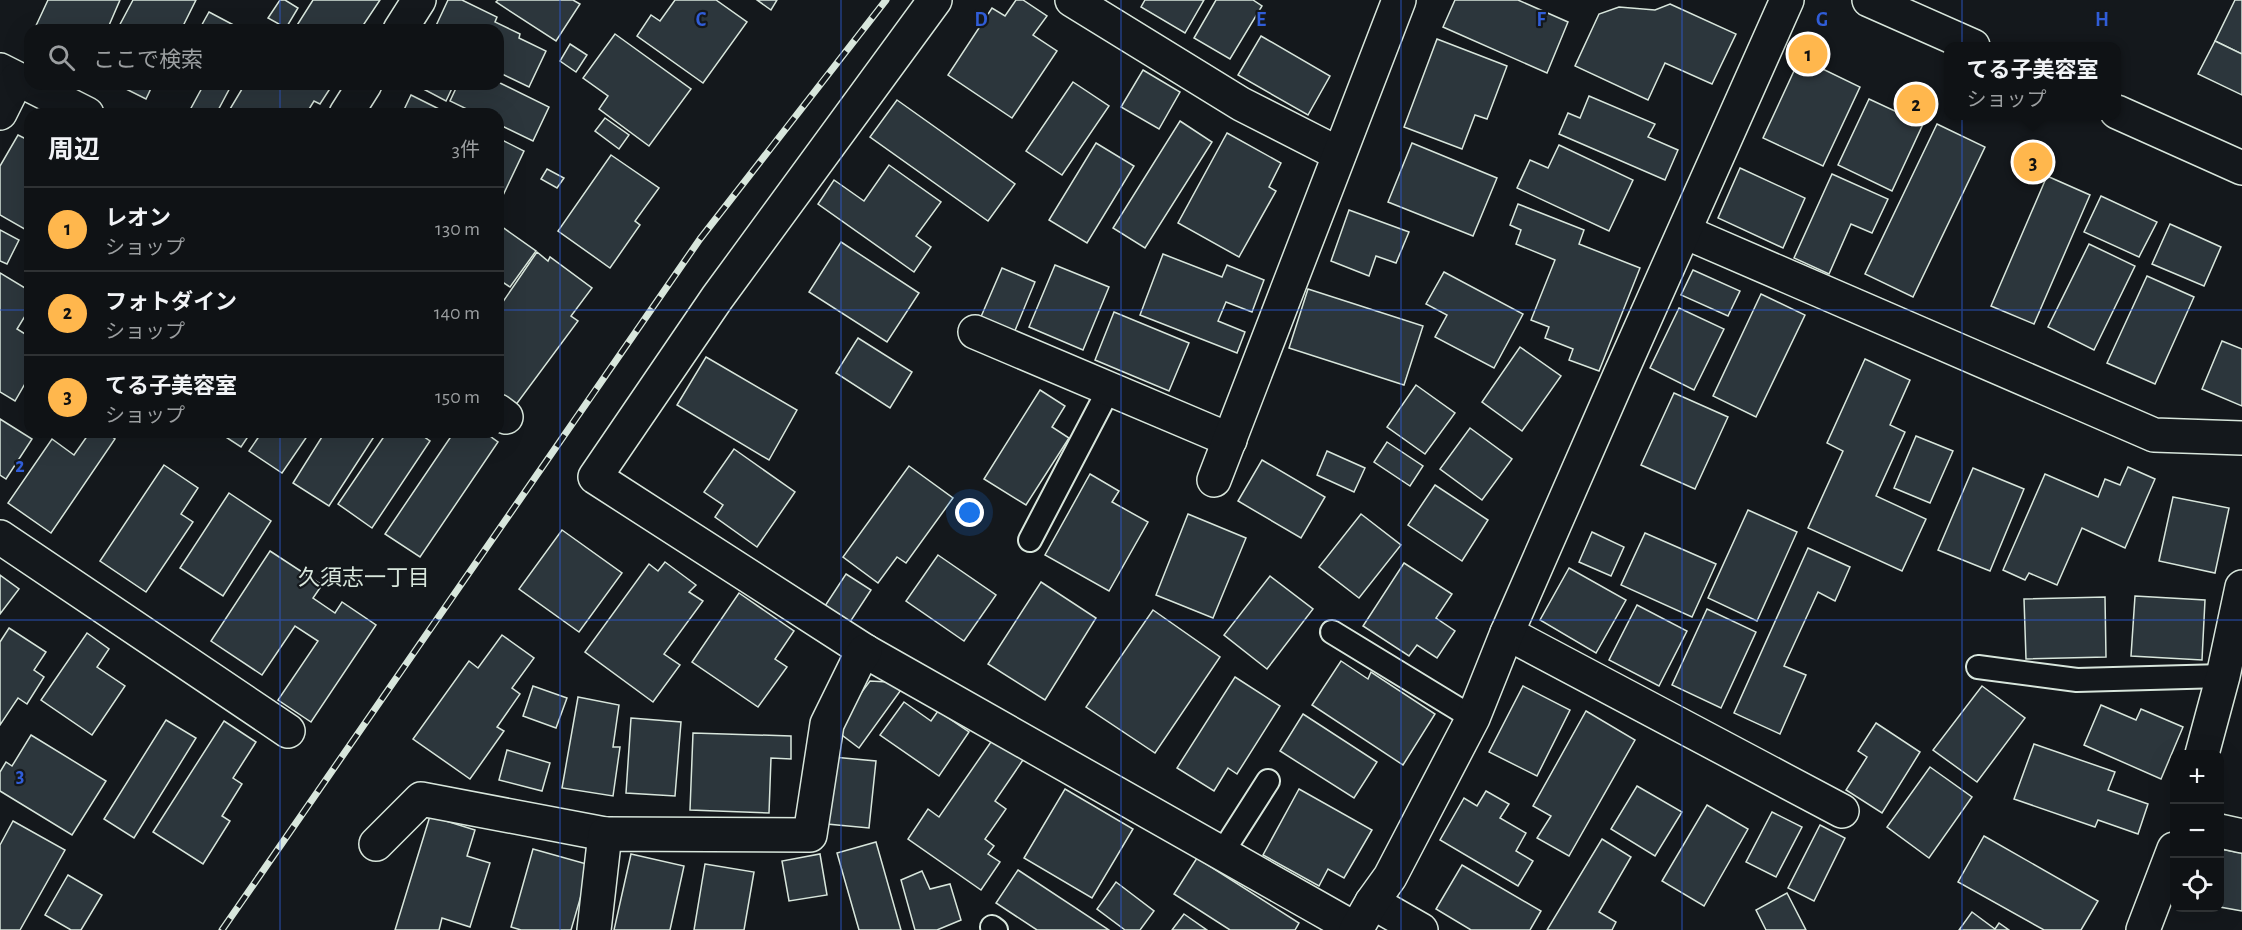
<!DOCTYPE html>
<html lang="ja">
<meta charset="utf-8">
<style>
body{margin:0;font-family:"Alegreya Sans","Noto Sans JP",sans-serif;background:#181b1e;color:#f1f3f6}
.controls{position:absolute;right:18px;bottom:18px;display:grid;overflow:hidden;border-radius:12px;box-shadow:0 6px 24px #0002}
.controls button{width:54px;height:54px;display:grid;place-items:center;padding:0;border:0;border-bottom:2px solid #2f3234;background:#0f1215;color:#f1f3f6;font:30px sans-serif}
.you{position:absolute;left:970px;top:513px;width:21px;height:21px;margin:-15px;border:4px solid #fff;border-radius:50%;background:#1a73e8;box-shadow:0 0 0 9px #1a73e833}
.badge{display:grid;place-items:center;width:39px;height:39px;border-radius:50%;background:#ffb74d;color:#111;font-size:20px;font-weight:700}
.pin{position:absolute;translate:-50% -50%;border:3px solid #fff;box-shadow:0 2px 6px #0006}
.popup{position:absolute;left:1944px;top:42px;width:177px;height:78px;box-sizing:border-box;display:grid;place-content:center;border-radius:12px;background:#0f1215;filter:drop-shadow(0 2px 4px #0005);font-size:20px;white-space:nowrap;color:#9b9ea0}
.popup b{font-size:22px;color:#f1f3f6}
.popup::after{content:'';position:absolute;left:50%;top:100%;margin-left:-12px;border:12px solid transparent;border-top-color:#0f1215}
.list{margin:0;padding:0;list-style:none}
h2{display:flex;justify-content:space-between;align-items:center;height:78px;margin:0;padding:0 24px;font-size:26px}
h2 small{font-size:20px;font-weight:400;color:#9b9ea0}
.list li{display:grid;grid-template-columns:39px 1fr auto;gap:18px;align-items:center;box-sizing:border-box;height:84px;padding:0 24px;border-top:2px solid #2f3234}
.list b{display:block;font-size:22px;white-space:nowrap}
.list p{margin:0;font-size:20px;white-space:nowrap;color:#9b9ea0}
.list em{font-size:20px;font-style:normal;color:#9b9ea0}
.icon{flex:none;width:33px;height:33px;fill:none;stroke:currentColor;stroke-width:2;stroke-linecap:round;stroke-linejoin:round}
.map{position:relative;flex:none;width:2242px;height:930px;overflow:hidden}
.search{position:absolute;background:#0f1215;box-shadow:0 6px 24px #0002;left:24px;top:24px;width:480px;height:66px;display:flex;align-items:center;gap:15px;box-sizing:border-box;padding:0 21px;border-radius:18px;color:#9b9ea0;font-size:22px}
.panel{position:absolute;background:#0f1215;box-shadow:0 6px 24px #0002;left:24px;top:108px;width:480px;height:330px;border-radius:18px}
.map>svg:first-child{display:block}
.building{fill:#2c363c;stroke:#d8e6dc;stroke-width:1.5}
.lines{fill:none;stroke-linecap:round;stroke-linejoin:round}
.lane-casing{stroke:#d8e6dc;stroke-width:26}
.street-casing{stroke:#d8e6dc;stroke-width:36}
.primary-casing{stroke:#d8e6dc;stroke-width:36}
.lane{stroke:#14181c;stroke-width:22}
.street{stroke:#14181c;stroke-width:33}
.primary{stroke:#14181c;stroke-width:33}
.rail-casing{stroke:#d8e6dc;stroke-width:7}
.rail{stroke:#14181c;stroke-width:4.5;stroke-dasharray:14;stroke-linecap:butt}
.grid{fill:none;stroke:#305dd8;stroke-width:1.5;stroke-opacity:0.55}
.labels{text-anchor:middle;stroke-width:4.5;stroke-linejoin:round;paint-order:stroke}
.neighbourhood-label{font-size:22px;fill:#d8e6dc;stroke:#14181c}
.grid-label{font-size:20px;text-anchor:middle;font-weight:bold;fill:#305dd8;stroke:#14181c;stroke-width:4.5;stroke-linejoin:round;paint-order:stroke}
</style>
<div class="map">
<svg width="2242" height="930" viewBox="0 0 2242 930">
<rect width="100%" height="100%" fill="#14181c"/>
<g class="building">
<path d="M48,0H120L107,30H34Z"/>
<path d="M133,0H196L181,30H117Z"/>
<path d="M280,0H285L298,8L286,28L268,18Z"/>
<path d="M313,0H380L360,30H294Z"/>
<path d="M448,0H462L497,17L495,22L520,34L519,38L546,51L529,87L498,72V30H434Z"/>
<path d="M498,0H573L580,4L556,41L496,2Z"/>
<path d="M675,0H716L747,22L703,83L637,36L651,15L660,21Z"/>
<path d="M757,0H777L771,10Z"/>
<path d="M1016,0H1023L1047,16L1033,35L1057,51L1012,118L948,75L992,8L1005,16Z"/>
<path d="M1145,0H1204L1185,33L1141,7Z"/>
<path d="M1216,0H1253L1262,6L1230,59L1194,38Z"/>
<path d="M1455,0H1518L1568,22L1547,73L1443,27Z"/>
<path d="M2235,0H2242V54L2215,41Z"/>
<path d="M1670,4L1736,34L1712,84L1665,63L1648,100L1575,66L1599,14L1619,7L1655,10Z"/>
<path d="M209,12L243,30H199Z"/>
<path d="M615,34L691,89L649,146L599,109L608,96L583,78Z"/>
<path d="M1261,36L1330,76L1308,115L1238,75Z"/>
<path d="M1437,39L1507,66L1487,119L1475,115L1462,149L1404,127Z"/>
<path d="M2215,41L2242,54V95L2198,74Z"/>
<path d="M570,44L587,55L576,72L560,61Z"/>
<path d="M1800,58L1860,87L1823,166L1763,138Z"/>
<path d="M1143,70L1180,92L1159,129L1121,107Z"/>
<path d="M498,82L549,107L533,141L498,124V114H477L450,101L458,84H498Z"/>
<path d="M1073,82L1109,106L1062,175L1026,151Z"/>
<path d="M116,84H153L146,99Z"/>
<path d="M200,84H232L216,114H198L190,110L203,86Z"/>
<path d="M245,84H333L320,104L314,101L306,114H227Z"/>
<path d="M414,84H454L446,101Z"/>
<path d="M411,95L449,114H402Z"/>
<path d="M1589,96L1655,124L1648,137L1678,150L1665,180L1559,134L1568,113L1580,118Z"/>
<path d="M1869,99L1923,124L1892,191L1838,165Z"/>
<path d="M897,100L1015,184L988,221L870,137Z"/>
<path d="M605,118L629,135L619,149L595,131Z"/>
<path d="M1180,121L1212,142L1145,248L1113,228Z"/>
<path d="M1937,124L1985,147L1913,297L1865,274Z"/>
<path d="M1227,133L1281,163L1269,187L1276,191L1239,257L1178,223Z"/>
<path d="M18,135L30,141V227L28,231L0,215V166Z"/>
<path d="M498,138L524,151L498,206Z"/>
<path d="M1096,143L1134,166L1087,243L1049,220Z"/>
<path d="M1412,143L1497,178L1473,236L1388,202Z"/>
<path d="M1559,145L1633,180L1609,231L1517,188L1530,160L1548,168Z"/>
<path d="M611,155L659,188L635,221L640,225L610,268L558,231Z"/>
<path d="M889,165L941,202L916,236L931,247L914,272L818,204L834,180L864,201Z"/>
<path d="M1740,168L1805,198L1783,248L1718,218Z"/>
<path d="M547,169L564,178L557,188L541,179Z"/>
<path d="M1832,174L1888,199L1872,233L1851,224L1829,274L1794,258Z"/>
<path d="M2047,176L2090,195L2034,324L1991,306Z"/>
<path d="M2101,196L2157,222L2139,257L2084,232Z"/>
<path d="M1518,204L1584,230L1579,244L1640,268L1599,371L1569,360L1573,349L1545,338L1549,327L1531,320L1555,260L1516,244L1521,230L1510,225Z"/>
<path d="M1349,210L1409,232L1396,263L1376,256L1369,276L1331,261Z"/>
<path d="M498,224L536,251L510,287L498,279Z"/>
<path d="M2170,224L2221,247L2204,286L2152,264Z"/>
<path d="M0,230L19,240L7,264L0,261Z"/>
<path d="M841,242L919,293L887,342L809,292Z"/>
<path d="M2089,244L2135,266L2094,350L2048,327Z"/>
<path d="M537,252L548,261L550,257L592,288L571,316L578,321L515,406L498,393V309Z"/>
<path d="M1163,254L1222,277L1227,265L1264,280L1252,312L1226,302L1218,321L1245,332L1237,353L1140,315Z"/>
<path d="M1055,265L1109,287L1083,350L1029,327Z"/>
<path d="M1002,268L1035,282L1014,333L980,319Z"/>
<path d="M1693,270L1740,291L1728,316L1681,295Z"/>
<path d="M1444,272L1523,314L1494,368L1435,337L1447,315L1426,304Z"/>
<path d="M0,273L30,291V308L17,329L30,337V375L15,401L0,392Z"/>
<path d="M2147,276L2194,297L2155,384L2107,363Z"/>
<path d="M1308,289L1423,326L1404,385L1289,348Z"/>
<path d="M1761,294L1805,315L1756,417L1713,396Z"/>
<path d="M1679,308L1724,329L1694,390L1650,368Z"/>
<path d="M1114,312L1189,343L1169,391L1095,360Z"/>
<path d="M858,338L912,372L890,408L836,373Z"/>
<path d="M2222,341L2242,349V406L2202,389Z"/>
<path d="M1520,347L1561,376L1522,431L1482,402Z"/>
<path d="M706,357L797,410L769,460L677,405Z"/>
<path d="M1865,359L1910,380L1890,425L1905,432L1876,496L1926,519L1902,571L1808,528L1843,451L1827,443Z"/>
<path d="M1416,385L1455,413L1425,454L1387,427Z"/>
<path d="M1040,390L1065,406L1052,427L1069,438L1026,505L984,479Z"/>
<path d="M1674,393L1728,417L1695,489L1641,465Z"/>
<path d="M0,419L32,439L6,479L0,475Z"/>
<path d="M1470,428L1512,459L1482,500L1440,469Z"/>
<path d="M90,432H106L115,439L51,533L8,503L52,439L74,455Z"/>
<path d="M218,432H251L241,447Z"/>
<path d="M262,432H310L282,473L249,451Z"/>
<path d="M325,432H377L329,506L293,483Z"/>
<path d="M387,432H417L430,441L372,528L338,504Z"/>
<path d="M454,432H484L498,442L420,557L385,534Z"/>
<path d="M1916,436L1953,451L1930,503L1894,488Z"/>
<path d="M1387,442L1423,466L1410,486L1374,462Z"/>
<path d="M734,449L795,492L757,547L715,517L723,505L704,492Z"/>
<path d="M1327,451L1365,468L1354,492L1317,475Z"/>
<path d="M1262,460L1325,497L1301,538L1238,501Z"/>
<path d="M164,465L198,488L181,514L193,522L146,592L100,561Z"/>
<path d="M909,466L953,498L906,563L897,557L878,583L843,557Z"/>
<path d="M2128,467L2155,479L2125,548L2082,528L2057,585L2029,573L2025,580L2003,570L2045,474L2098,497L2105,479L2120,485Z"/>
<path d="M1973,468L2024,489L1990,571L1938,550Z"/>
<path d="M1090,474L1119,491L1112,502L1148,522L1109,591L1045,555Z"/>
<path d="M1435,485L1488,520L1462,561L1408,525Z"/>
<path d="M229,493L271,521L223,596L180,568Z"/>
<path d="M2173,497L2229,508L2215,573L2159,561Z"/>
<path d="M1748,510L1797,532L1757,621L1708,598Z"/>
<path d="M1188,514L1246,538L1213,618L1156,595Z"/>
<path d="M1361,514L1401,545L1359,598L1319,567Z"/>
<path d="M562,530L622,573L579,632L519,589Z"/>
<path d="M1592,532L1624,547L1611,576L1579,562Z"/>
<path d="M1645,533L1716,564L1692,617L1621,585Z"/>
<path d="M1808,548L1850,567L1835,601L1818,592L1784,666L1806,675L1780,734L1734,713Z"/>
<path d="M270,551L322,585L313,598L335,613L342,602L376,625L311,722L278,700L318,641L295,626L262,675L211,641Z"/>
<path d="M938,555L996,595L964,641L906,601Z"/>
<path d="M665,562L696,585L689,592L703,601L664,654L680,665L653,702L585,652L649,564L658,571Z"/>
<path d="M1404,563L1452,594L1436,618L1455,631L1437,658L1417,645L1409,656L1363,626Z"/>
<path d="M1569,568L1626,600L1596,653L1540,620Z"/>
<path d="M846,574L871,590L850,622L825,606Z"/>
<path d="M0,575L19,589L0,614Z"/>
<path d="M1270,576L1313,609L1267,669L1224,635Z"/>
<path d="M1041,582L1096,618L1045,700L988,664Z"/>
<path d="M739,593L794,631L775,659L787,667L758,707L692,662Z"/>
<path d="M2135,596L2205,600L2202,660L2131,656Z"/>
<path d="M2105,597L2106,657L2026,659L2024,599Z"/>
<path d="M1637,605L1687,631L1659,686L1609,660Z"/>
<path d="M1707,609L1756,632L1721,708L1672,685Z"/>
<path d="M1153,610L1220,657L1155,753L1086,707Z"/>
<path d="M9,628L46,652L34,670L44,677L27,704L18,698L0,725V642Z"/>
<path d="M87,633L109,649L97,667L125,686L92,735L41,700Z"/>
<path d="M502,635L534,658L512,688L520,694L497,727L504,731L470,779L413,739L469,661L478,668Z"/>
<path d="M1341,661L1368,679L1371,672L1435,714L1403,765L1312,705Z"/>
<path d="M1235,677L1280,706L1237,774L1228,768L1214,791L1177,768Z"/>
<path d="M870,681L906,683L859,748L834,729Z"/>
<path d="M533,686L567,698L556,728L523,716Z"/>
<path d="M1523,686L1570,710L1537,776L1489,752Z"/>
<path d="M1982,686L2025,718L1977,782L1933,750Z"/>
<path d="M578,697L619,705L613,747H620L613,796L562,788Z"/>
<path d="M904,702L931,721L938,711L969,732L939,776L880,735Z"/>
<path d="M2101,705L2136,720L2141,709L2183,727L2161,779L2084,745Z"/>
<path d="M1586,711L1635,740L1569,856L1537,838L1551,816L1533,806Z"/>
<path d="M1303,714L1377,762L1354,798L1280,751Z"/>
<path d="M631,718L681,722L675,796L626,793Z"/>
<path d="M166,720L196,738L134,838L104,819Z"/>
<path d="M224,721L256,742L233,778L242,784L222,816L230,821L203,864L153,832Z"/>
<path d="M1876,723L1920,752L1882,813L1846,790L1867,757L1858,751Z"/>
<path d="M693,733L791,736V759L771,758L769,813L690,810Z"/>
<path d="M31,735L106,781L72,835L0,791V772L6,762L12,766Z"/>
<path d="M993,739L1023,760L995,801L1006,809L985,839L994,846L988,854L1000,862L981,890L908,839L928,809L939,817Z"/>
<path d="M2034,744L2115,772L2108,790L2148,804L2138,834L2098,820L2095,827L2014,799Z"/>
<path d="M507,750L550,763L542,791L499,780Z"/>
<path d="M833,757L876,761L869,828L827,824Z"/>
<path d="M1930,767L1972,797L1929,858L1887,827Z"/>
<path d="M1637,786L1682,812L1655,856L1611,829Z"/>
<path d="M1065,789L1133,829L1092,898L1024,858Z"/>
<path d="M1299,789L1372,830L1344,878L1328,869L1319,886L1263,855Z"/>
<path d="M1486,791L1509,804L1500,818L1526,833L1516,851L1533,861L1518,886L1440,840L1464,798L1477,806Z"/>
<path d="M1707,805L1748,829L1704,906L1662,881Z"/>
<path d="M1772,812L1802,827L1776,877L1746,862Z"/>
<path d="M430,816L475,830L467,856L490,863L470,927L442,918L439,930H395Z"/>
<path d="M13,821L65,850L20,930H0V845Z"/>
<path d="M1820,825L1845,838L1814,901L1788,888Z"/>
<path d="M1984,836L2098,901L2081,930H2044L1958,882Z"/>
<path d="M1602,839L1631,857L1599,912L1616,922L1612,930H1547Z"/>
<path d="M876,842L901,930H859L837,853Z"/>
<path d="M533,849L590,865L571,930H521L511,927Z"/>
<path d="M2220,849L2242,853V911L2220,907Z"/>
<path d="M631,854L684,866L670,930H614Z"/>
<path d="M820,854L827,895L789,901L782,861Z"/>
<path d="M1197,858L1299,923L1295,930H1230L1174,894Z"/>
<path d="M705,864L754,872L744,930H694Z"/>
<path d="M1462,865L1541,911L1530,930H1471L1436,909Z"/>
<path d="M1018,870L1109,930H1037L996,903Z"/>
<path d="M922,871L930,889L950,884L961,920L937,930H915L901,880Z"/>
<path d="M68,875L102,895L81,930H71L45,915Z"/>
<path d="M1116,882L1154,911L1140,930H1125L1097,909Z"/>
<path d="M1787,893L1806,930H1766L1756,910Z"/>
<path d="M1972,912L1995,929L1999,923L2009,930H1959Z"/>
<path d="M1184,914L1207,930H1172Z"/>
</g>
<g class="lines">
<g class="lane-casing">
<g id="lane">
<path d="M1030,540L1109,389"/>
<path d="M1332,632L1473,718"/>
<path d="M1978,667L2077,680L2223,676"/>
<path d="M1222,853L1268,781"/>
<path d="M992,927L996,930"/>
</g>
</g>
<g class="street-casing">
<g id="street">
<path d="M935,0L717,298L595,477L865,651L1357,930"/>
<path d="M1072,0L1241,104L1339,154"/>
<path d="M400,30L419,0"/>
<path d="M0,70L87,114"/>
<path d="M0,113L17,79"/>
<path d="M346,114L365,84"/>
<path d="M1685,232L2154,435L2242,438"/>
<path d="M975,332L1230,440"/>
<path d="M498,411L506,417"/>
<path d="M1214,480L1399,0"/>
<path d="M0,537L288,731"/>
<path d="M1507,633L1842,811"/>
<path d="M2202,754L2223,676L2242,587"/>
<path d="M2220,831L2242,836"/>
<path d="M376,844L421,799L605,834"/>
<path d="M1372,902L1421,930"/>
<path d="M594,930L605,834L810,835L827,724L856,665L865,651"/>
<path d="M1356,930L1372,902L1390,877L1473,718L1507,633L1619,377L1787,0"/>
<path d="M2143,930L2174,849"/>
</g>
</g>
<g class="primary-casing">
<g id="primary">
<path d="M1869,0L1973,46"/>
<path d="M2117,112L2242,168"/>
</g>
</g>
<use href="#lane" class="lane"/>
<use href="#street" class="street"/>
<use href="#primary" class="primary"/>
<g class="rail-casing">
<path id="rail" d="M222,930L700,239L886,0"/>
</g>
<use href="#rail" class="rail"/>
</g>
<path class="grid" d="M280,0V30M560,0V930M841,0V930M1121,0V930M1401,0V930M1682,0V930M1962,0V930M280,84V114M0,310H30M498,310H2242M280,432V930M0,620H2242"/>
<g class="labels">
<g class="neighbourhood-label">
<text x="364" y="585">久須志一丁目</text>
</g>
</g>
<g class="grid-label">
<text x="701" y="26">C</text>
<text x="981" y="26">D</text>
<text x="1261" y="26">E</text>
<text x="1541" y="26">F</text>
<text x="1822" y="26">G</text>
<text x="2102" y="26">H</text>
<text x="20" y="472">2</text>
<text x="20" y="782">3</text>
</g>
</svg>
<div class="controls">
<button>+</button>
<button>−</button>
<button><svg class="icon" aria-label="locate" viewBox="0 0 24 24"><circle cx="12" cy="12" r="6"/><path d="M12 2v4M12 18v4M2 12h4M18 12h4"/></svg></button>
</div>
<div class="you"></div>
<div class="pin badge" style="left:1808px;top:54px">1</div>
<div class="pin badge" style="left:1916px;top:104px">2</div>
<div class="pin badge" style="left:2033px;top:162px">3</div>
<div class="popup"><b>てる子美容室</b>ショップ</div>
<div class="search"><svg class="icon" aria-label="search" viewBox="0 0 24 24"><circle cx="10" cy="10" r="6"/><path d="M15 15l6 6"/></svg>ここで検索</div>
<section class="panel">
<h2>周辺<small>3件</small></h2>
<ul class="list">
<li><span class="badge">1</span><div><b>レオン</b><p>ショップ</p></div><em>130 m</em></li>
<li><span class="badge">2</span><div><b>フォトダイン</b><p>ショップ</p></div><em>140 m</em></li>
<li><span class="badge">3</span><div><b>てる子美容室</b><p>ショップ</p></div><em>150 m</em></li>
</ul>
</section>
</div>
